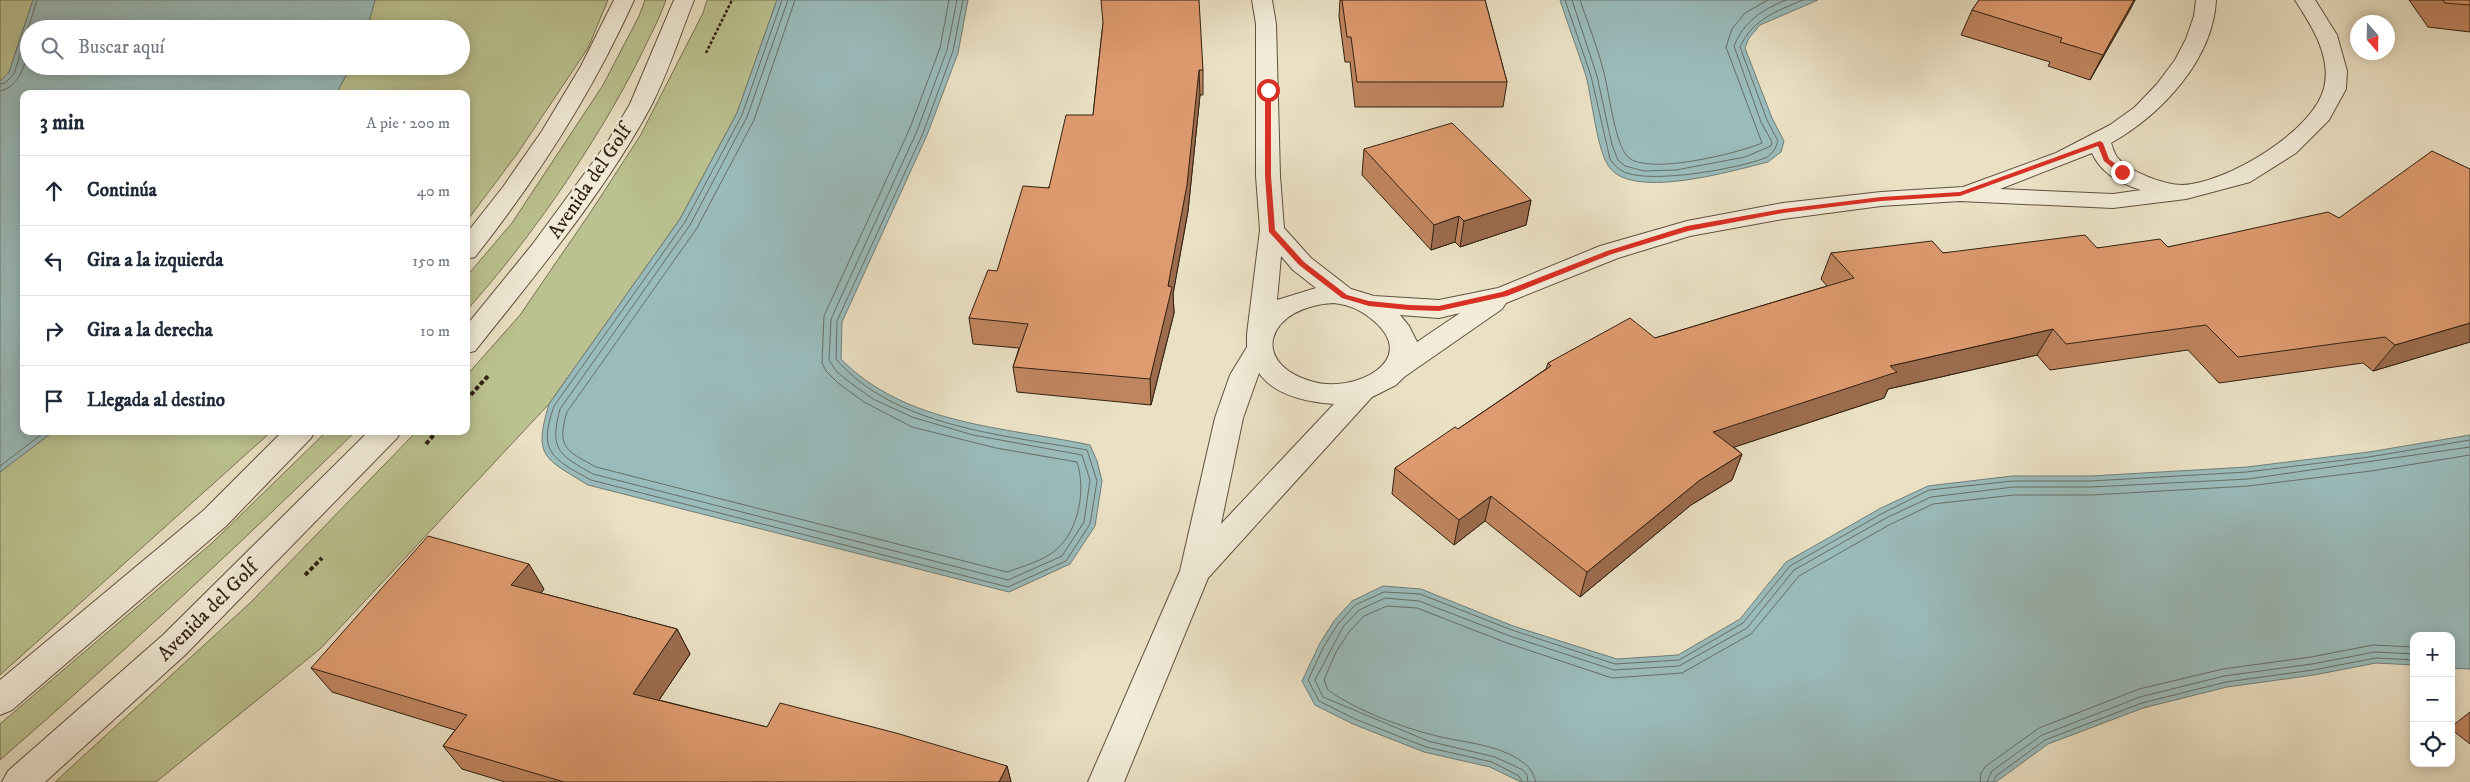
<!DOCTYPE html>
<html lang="es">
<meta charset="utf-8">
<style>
body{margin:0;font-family:"IM FELL DW Pica",serif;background:#f2f2f3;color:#1f2937}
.controls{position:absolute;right:15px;bottom:15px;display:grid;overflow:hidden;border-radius:10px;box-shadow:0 2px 12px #0003}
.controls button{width:45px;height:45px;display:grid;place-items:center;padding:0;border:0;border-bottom:1px solid #e0e1e3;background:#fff;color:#1f2937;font:25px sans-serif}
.compass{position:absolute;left:2350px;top:15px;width:45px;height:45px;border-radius:50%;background:#fff;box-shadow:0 2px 12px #0003;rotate:160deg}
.stop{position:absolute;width:15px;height:15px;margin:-11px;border:4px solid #d93025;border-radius:50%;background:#fff}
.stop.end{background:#d93025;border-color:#fff;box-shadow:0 1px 5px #0008}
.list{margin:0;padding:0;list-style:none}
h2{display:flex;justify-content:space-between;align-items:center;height:65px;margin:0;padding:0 20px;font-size:21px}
h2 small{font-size:16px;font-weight:400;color:#747a83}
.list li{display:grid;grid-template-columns:32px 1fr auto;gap:15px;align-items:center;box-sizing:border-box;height:70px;padding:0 20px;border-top:1px solid #e0e1e3}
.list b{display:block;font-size:19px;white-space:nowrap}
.list em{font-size:16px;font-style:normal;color:#747a83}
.icon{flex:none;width:28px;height:28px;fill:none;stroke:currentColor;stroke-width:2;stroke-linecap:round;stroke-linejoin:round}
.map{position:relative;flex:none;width:2470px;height:782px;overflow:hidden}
.search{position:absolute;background:#fff;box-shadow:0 2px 12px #0003;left:20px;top:20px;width:450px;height:55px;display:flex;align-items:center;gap:12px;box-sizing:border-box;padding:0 18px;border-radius:28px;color:#747a83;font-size:19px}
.panel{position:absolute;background:#fff;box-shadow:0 2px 12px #0003;left:20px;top:90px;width:450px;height:345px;border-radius:10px}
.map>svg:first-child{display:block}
.green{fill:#bbc190;stroke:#767051}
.water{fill:#9abbbb;stroke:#707d77}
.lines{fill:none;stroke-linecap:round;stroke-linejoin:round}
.shore{stroke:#666e66;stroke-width:1}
.minor-casing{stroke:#60503e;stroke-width:2}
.tertiary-casing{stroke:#60503e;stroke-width:2}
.path-far1{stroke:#322012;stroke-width:2.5;stroke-dasharray:3 2;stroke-linecap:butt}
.path{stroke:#322012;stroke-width:4;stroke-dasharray:4.5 2.5;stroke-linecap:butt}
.minor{fill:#f1ebd8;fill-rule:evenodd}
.tertiary{fill:#f1ebd8;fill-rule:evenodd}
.wall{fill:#bf855f;stroke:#322012}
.shaded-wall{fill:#9b6c4e;stroke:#322012}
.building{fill:#de9b6f;stroke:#322012}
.route{fill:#d93025}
.labels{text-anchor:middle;stroke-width:5;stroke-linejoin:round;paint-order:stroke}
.street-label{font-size:20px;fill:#322012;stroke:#f1ebd8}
</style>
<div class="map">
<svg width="2470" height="782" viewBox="0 0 2470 782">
<rect width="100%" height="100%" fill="#eae0c3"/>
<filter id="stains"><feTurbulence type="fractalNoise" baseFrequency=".004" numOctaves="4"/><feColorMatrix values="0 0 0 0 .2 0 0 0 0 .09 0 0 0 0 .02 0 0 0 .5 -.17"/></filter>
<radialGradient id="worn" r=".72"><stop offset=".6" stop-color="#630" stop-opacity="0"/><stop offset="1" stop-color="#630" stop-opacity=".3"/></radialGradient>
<g class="green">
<path d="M0,0H33L9,72L0,81Z"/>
<path d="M375,0H608L588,48L517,154L466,222V94H336L351,66H461V29H367Z"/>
<path d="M645,0H666C659,20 648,40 639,59C596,144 530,240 466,311V277L512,223L603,85L639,16Z"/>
<path d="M707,0H777L737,113L680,219L549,404L320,649L156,782H55L251,602L417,431H466V376L520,315L590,213L640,136L703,13Z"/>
<path d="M54,431H272L0,675V472Z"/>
<path d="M327,431H356C240,544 122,654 0,760V724L212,543Z"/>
</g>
<g class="water">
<path d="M33,0H375L367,29H29V66H351L336,94H24V431H54L0,472V81L9,72Z"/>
<path d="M777,0H968L958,53L927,135L842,322L841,359C905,425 1005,427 1090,445L1097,461L1102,481L1095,526L1070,564L1009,592L588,485C544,458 533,457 549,404L680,219L737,113Z"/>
<path d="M1560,0H1818L1760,25L1749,38L1745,48L1772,118L1784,141L1781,152L1768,162C1735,170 1635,200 1610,168C1597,153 1592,98 1586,76C1578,51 1568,25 1560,0Z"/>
<path d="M2470,435V669L2451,668V636H2414V665L2376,663L2314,675L2227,687L2143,708L2048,744L1996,782H1521L1490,767L1424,752L1353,724L1315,705L1302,681L1320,643L1334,621L1352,601L1383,586L1421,589L1513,626L1617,659L1678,655L1740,619L1786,562L1881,508L1928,486L2012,476H2091L2247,467L2369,452Z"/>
</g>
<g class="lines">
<g class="shore">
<path d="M782,0L742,115L685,222L554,406C538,452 551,458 591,480L1008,587L1066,561L1090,524L1097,481L1087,450C1004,435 894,427 836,359L837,321L923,133L953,51L963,0"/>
<path d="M788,0L747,117L690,225L560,409C549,450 559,455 593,474L1008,580L1062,556L1084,522L1090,480L1082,455L973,435L912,417L873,399L852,384L837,372L829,360L831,319L917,131L947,50L957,0"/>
<path d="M795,0L754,120L697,228L567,412C556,448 567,451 596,467L1007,572C1023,566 1044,561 1057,549C1079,529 1086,490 1077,462L996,448L912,427L864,402L838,383L826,371L822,363L824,316L910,128L940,48L949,0"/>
<path d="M1565,0L1591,76L1610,159C1614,165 1620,171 1627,173C1655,183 1737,169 1765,158C1772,155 1776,148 1778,141L1767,120L1740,47C1753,19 1777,11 1803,0"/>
<path d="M1572,0L1597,76L1612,145L1618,160L1625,166L1644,171L1676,170L1745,157L1771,146L1772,142L1761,122L1734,46C1744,21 1762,10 1786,0"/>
<path d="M1580,0C1588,24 1598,48 1604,73C1609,92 1615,145 1628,157C1647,176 1739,153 1762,143L1726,47L1732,29L1745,13L1768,0"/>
<path d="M0,84L5,83L14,74L37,0"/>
<path d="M0,91C20,86 24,66 29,49"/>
<path d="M0,466L46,431"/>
<path d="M1522,782L1519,776L1492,762L1426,747L1355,719L1319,701L1308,680L1324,646L1338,624L1355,605L1384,592L1420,594L1512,630L1615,664L1679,660L1743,623L1790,566L1883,513L1929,490L2013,481H2091L2247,472L2369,457L2470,440"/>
<path d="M1528,782L1527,775L1523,770L1495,757L1428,741L1323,697L1315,680L1343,627L1359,610L1385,598L1419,601L1510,636L1614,670L1679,666L1747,628L1794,570L1886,518L1931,497L2014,487H2092L2248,479L2470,447"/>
<path d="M1536,782C1533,773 1530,766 1521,761C1498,745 1468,743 1441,737C1406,729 1357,711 1328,690L1324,680L1336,652L1349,632L1364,616L1387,606L1417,608L1507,643L1612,678L1682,673L1751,634L1799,576L1889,525L1933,504L2014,495H2092L2248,486L2371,471L2470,455"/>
<path d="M1980,782L1981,773L1986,766L2039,728L2139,689L2223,669L2311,657L2373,645L2414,647"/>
<path d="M1987,782L1992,771L2042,735L2140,697L2224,676L2312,664L2375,652L2414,654"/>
<path d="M1993,782L1996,776L2045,740L2142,703L2226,682L2313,670L2376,658L2414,660"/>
</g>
<g class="minor-casing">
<path id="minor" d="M1252,0H1272L1276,24L1280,176L1284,228L1311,258L1351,289L1374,296L1439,300L1498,288L1600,246L1687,221L1783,203L1881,192L1963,187L2056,153L2110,125L2135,107L2157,84L2175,60L2186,39L2194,16L2196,0H2216C2213,60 2161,115 2111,143C2113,148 2114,153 2117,157C2129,172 2165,185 2182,185C2225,184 2314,131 2324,88C2332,56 2311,25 2295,0H2315L2337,35L2347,71L2346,89L2329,120L2296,153L2250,182L2186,199L2113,208L1960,201L1881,206L1783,219L1690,236L1618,258L1506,303L1502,309L1404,377L1396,385L1372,397L1208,578L1124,782H1088L1180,571L1215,418L1230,375L1247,347V334L1260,230L1256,176V24ZM2092,153C2101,173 2121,184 2141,190L2113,194L2000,189ZM1281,256L1293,270L1316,288L1277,300ZM1334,303C1350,305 1361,310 1374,321C1421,362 1352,393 1314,382C1246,363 1268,306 1334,303ZM1460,313L1417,342L1409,326L1400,315L1439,318ZM1259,373C1275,396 1307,402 1334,404L1221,524L1243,418Z"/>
</g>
<g class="tertiary-casing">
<g id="tertiary">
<path d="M614,0H634C592,93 538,177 475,257L466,259V234L503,187L542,131L581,66Z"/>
<path d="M674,0H694C680,35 668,73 651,106C605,192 536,274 475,351L466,353V326L532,245L607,143L630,104Z"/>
<path d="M283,431H315L311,438L226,526L12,710L0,715V680L204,510Z"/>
<path d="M369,431H401L397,438L185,655L45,782H2L8,771L163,635Z"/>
</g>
</g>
<path class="path-far1" d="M706,53L732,0"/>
<g class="path">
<path d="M466,400L488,376"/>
<path d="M426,444L437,431"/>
<path d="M305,575L322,558"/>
</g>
<use href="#minor" class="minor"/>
<use href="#tertiary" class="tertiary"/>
</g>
<g class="wall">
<path d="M1340,0H1485L1507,82L1503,107H1355L1350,62H1345L1339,16Z"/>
<path d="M1979,0H2135L2090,80L2048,66L2050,62L1961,35L1972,10Z"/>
<path d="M2409,0H2470V32L2428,27Z"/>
<path d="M1103,23L1203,70V95H1200L1188,211L1173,294L1174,313L1151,405L1017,392L1013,367L1019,348L973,344L969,318L997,271L1093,115Z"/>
<path d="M1364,149L1531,200L1526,225L1460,247L1455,242L1431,250L1362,175Z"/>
<path d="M2470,169V342L2373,371L2363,363L2219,383L2188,350L2050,370L2037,355L1888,389L1884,398L1734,447L1742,454L1732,480L1691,505L1580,597L1485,521L1454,545L1392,494L1395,468L1458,429L1546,369L1548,363L1655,338L1827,286L1821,279L1831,253H1943L2097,248L2168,247L2339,218Z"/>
<path d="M544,589L541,593L677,629L690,654L659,700L767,727L1007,766L1011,782H505L462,769L443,746L455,730L332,692L311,668Z"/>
<path d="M2470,712V744L2451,729V727Z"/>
</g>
<g class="shaded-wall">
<path d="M2134,0H2135L2130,10L2090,80L2103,55Z"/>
<path d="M1199,70L1200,95L1188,211L1173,294L1174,313L1151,405L1150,379L1168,286Z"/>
<path d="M1531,200L1526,225L1460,247L1464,221Z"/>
<path d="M1459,216L1455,242L1431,250L1434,225Z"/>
<path d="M2470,323V342L2373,371L2395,345Z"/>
<path d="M2053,329L2037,355L1888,389L1884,398L1704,457L1713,432L1890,366Z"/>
<path d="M1742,454L1732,480L1691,505L1580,597L1587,572L1700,480Z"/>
<path d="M1491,496L1485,521L1454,545L1459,520Z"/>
<path d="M529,564L544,589L527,610L511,585Z"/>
<path d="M677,629L690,654L647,718L633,694Z"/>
<path d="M1007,766L1011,782H999Z"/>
</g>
<g class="building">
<path d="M1101,0H1199L1203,70H1199L1187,185L1168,286L1172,287L1150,379L1013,367L1028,324L969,318L988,270L997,271L1023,186L1049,188L1066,115H1093L1103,23Z"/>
<path d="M1342,0H1485L1507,82H1357L1351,37H1347Z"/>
<path d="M1979,0H2134L2103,55L2060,42L2062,38L1972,10Z"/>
<path d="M2443,0H2470V5L2445,3Z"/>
<path d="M1452,123L1531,200L1464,221L1459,216L1434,225L1364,149Z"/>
<path d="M2432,151L2470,169V323L2395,345L2385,337L2238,357L2206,325L2066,344L2053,329L1890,366L1897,372L1713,432L1742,454L1700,480L1587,572L1491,496L1459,520L1395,468L1455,427L1458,429L1551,366L1548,363L1630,318L1655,338L1854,278L1831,253L1932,241L1943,253L2085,235L2097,248L2160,239L2168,247L2328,212L2339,218Z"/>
<path d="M428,536L529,564L511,585L677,629L633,694L767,727L780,703L896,733L1007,766L999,782H564L443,746L467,715L311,668Z"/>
</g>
<path class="route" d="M1268,89L1271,90V176L1275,230L1304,262L1347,295L1369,301L1409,305L1439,306L1502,292L1607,251L1687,226L1783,209L1881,197L1960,192L2100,141L2103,143L2109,159L2126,172L2120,174L2104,161L2098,146L1960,196L1881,201L1783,213L1688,231L1612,254L1507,296L1439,311L1409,310L1369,306L1342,298L1299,265L1269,232L1265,176V90Z"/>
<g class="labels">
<g class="street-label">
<text transform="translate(589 181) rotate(-56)" y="7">Avenida del Golf</text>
<text transform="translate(207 610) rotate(-45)" y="7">Avenida del Golf</text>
</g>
</g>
<rect width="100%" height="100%" filter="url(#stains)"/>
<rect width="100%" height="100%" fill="url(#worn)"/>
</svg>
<div class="controls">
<button>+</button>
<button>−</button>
<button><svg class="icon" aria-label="locate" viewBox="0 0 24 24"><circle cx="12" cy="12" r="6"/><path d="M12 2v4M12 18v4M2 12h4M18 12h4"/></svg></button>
</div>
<svg class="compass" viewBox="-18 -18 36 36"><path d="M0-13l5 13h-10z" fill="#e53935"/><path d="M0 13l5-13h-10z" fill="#747a83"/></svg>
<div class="stop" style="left:1268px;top:90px"></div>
<div class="stop end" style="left:2122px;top:172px"></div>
<div class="search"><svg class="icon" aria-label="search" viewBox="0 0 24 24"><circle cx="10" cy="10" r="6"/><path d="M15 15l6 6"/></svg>Buscar aquí</div>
<section class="panel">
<h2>3 min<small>A pie · 200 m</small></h2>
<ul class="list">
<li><svg class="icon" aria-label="ahead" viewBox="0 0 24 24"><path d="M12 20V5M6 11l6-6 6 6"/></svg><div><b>Continúa</b></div><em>40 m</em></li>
<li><svg class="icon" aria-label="left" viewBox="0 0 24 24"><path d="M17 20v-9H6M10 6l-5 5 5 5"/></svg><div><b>Gira a la izquierda</b></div><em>150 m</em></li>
<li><svg class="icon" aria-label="right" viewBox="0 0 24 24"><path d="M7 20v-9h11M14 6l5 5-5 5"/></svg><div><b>Gira a la derecha</b></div><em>10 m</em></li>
<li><svg class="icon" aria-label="arrive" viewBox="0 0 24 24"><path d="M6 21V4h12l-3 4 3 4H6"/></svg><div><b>Llegada al destino</b></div></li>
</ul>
</section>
</div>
